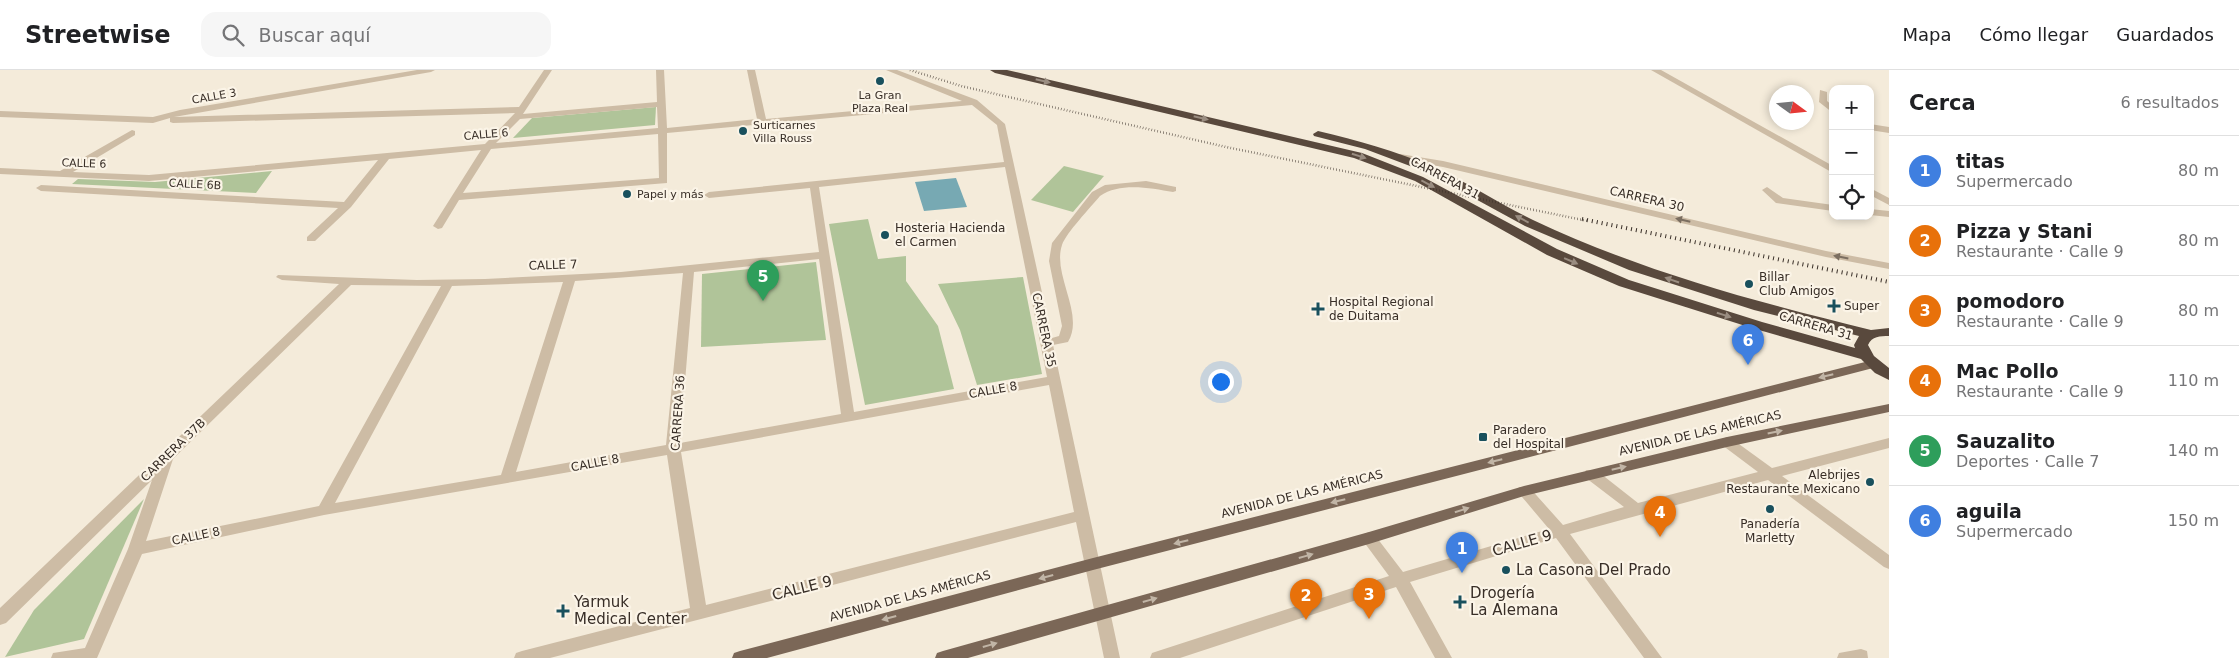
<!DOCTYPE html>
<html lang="es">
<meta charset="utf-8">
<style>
body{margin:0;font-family:"DejaVu Sans",sans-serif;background:#f6f6f6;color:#202124}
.controls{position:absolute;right:15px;top:15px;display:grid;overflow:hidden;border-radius:10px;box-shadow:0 2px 8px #0003}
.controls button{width:45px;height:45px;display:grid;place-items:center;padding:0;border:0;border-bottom:1px solid #e0e0e0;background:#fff;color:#202124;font:25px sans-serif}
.compass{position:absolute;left:1769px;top:15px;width:45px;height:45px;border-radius:50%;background:#fff;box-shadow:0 2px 8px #0003;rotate:105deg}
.you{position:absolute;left:1220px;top:311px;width:18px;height:18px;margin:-12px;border:4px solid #fff;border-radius:50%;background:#1a73e8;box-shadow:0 0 0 8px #1a73e833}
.badge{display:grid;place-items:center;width:32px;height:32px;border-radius:50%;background:#19505d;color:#fff;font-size:16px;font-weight:700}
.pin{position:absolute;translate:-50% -41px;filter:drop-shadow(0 1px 2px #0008)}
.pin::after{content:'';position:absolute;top:26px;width:18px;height:15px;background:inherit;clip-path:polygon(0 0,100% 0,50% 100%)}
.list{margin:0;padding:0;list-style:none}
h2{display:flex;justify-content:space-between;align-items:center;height:65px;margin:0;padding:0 20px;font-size:21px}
h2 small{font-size:16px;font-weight:400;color:#757577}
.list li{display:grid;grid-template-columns:32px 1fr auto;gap:15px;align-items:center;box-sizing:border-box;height:70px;padding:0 20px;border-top:1px solid #e0e0e0}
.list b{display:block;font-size:19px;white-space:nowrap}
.list p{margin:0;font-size:16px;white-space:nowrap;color:#757577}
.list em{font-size:16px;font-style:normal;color:#757577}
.icon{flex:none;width:28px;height:28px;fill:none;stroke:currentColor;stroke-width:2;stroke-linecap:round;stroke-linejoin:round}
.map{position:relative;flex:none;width:1889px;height:588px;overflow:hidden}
header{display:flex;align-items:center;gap:30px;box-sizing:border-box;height:70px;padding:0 25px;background:#fff;border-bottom:1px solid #e0e0e0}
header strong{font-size:24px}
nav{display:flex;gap:28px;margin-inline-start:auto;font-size:18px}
.search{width:350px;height:45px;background:#f6f6f6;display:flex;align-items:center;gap:12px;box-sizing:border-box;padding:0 18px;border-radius:15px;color:#757577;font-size:19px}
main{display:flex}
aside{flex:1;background:#fff}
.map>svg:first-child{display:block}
.green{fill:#b0c499}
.water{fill:#77a9b3}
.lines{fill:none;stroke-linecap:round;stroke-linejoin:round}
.minor{fill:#cdbca5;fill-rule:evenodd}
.major{fill:#7b6757;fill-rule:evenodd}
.highway{fill:#59493d;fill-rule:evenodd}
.rail-far1{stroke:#382e27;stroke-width:2.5;stroke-dasharray:0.5 2.5;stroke-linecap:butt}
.rail{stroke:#382e27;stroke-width:4;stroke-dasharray:1 4;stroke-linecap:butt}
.oneway{fill:#9a8d81}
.oneway2{fill:#7b6e60}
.oneway3{fill:#c1b5a6}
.poi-dot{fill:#19505d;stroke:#fbf4e7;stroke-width:2}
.labels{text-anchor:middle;stroke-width:4.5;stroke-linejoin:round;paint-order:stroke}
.far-poi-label{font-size:11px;fill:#382e27;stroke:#fbf4e7;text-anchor:start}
.far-street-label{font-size:11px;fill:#382e27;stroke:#fbf4e7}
.street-label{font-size:12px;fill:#382e27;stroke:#fbf4e7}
.poi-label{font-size:12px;fill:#382e27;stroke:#fbf4e7;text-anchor:start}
.near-street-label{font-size:15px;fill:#382e27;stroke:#fbf4e7}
.near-poi-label{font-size:15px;fill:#382e27;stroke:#fbf4e7;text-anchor:start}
</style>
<header>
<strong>Streetwise</strong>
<div class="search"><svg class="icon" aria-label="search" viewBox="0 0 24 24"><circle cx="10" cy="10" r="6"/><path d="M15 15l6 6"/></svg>Buscar aquí</div>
<nav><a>Mapa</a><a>Cómo llegar</a><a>Guardados</a></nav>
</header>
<main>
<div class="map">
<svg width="1889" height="588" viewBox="0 0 1889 588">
<rect width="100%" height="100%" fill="#f4ebda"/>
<g class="green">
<path d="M656,37L655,55L513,68L532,48Z"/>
<path d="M1064,96L1104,106L1073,142L1031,130Z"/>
<path d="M272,101L256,123L72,114L78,109L155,112Z"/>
<path d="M868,149L878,189L906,186V211L938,256L954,319L865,335L829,154Z"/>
<path d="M816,192L826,270L701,277L702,204Z"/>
<path d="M1023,207L1042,304L977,315L960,260L938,214Z"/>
<path d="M144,429L84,569L5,587L34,540Z"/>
</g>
<path class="water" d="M956,108L967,137L924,141L915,112Z"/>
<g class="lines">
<g class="minor">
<path d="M417,0H435L431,2L174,47L519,37L544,0H552L523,44L657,32L656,0H664L667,58L757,49L747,0H755L766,49L962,31L886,0H897L977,30L1005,54L1052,268L1059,266L1062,256L1049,191L1052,173L1092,122L1105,115L1146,111L1176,117V121L1173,122C1150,118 1120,112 1100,126C1091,137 1066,163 1062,175C1052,205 1085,244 1068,272L1053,275L1120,588H1104L1076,452L550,588H514L516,583L522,581L690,538L667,385L324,445L142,484L97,588H51L53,583L85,578L128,479L152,410L6,553L0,555V538L339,214L282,210L276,207L278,205L417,210L485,209L621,202L819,182L810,118L709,128L704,125L709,122L1004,92L997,55L972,35L667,63V113L459,130L442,158L438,159L433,156L481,80L389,89L351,137L315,171H307V167L338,138L41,121L36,118L41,115L344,132L378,90L149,111L0,104V98L60,101L132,60L135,61V65L73,102L149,105L485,74L515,43L173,53L170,52V48L153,53L0,47V41L153,47L180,40ZM657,37L658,58L496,73L520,49ZM658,64L659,108L463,123L491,79ZM1005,97L1047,307L854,342L819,117ZM819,189L841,344L680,373L694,202ZM683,203L666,375L516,402L575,211ZM563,212L501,405L335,433L452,216ZM351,215L441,216L319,436L146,471L173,389ZM1049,315L1074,442L706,535L681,382Z"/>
<path d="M1651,0H1661L1833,96V103Z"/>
<path d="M1820,20L1827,22V31L1833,36V43L1819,32Z"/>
<path d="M1870,54L1889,57V63L1870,60Z"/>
<path d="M1400,84L1443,91L1826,181L1889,193V199L1826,187L1443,97L1397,89L1395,87Z"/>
<path d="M1767,117L1783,128L1833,135V141L1776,133L1762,120Z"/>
<path d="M1870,118L1889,128V135L1870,125Z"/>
<path d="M1870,139L1889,141V147L1870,145Z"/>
<path d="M1727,367L1732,369L1772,398L1889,368V378L1782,406L1889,485V499L1884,497L1768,410L1570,464L1662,588H1644L1556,468L1410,512L1452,588H1435L1396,517L1180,588H1150L1152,583L1158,581L1389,506L1361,468L1364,464L1369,462L1374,464L1403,502L1549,459L1517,421L1519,417H1529L1563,455L1624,437L1586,408L1584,404L1586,400H1596L1638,433L1758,402L1722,375L1720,372L1722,369Z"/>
<path d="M1861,579L1867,581L1868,588H1837L1839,583Z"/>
</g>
<g class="major">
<path d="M1873,290L1879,294L1877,297L1093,500L767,588H732L734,583L740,581L1093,488Z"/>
<path d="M1889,334V342L1727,377L1524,426L1369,474L968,588H935L937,583L943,581L1369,462L1524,416L1727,367Z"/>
</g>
<path class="highway" d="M990,0H1007L1362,83L1423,107L1557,179L1629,210L1762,252L1855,278L1854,275L1859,266L1754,240L1629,200L1525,156L1426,102L1365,79L1314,66L1313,64L1318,61C1357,70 1396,81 1433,97C1468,112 1499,134 1533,150C1641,201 1756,232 1871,260L1889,258V266C1880,266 1872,266 1868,275L1874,286L1889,298V310L1875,303L1861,289L1752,258L1619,216L1547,185L1415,111L1354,88L995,3Z"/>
<path class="rail-far1" d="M910,0L961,16L1226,77L1588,151"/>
<path class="rail" d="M1582,149L1889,212"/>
</g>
<defs><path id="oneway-solid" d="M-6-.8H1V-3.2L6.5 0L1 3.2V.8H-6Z" transform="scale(1.25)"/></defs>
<g class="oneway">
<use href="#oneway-solid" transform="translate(1043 11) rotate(13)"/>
<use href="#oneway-solid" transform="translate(1201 48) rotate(13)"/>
<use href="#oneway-solid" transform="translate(1359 86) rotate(18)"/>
<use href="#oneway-solid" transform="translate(1428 114) rotate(28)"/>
<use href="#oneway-solid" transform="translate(1522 149) rotate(-152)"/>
<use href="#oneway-solid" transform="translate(1571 191) rotate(23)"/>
<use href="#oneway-solid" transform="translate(1672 210) rotate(-161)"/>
<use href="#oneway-solid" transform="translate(1724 245) rotate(17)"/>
</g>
<g class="oneway2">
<use href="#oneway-solid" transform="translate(1683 150) rotate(-167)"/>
<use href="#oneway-solid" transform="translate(1841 187) rotate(-169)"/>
</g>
<g class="oneway3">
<use href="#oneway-solid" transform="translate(1826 306) rotate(166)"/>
<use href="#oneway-solid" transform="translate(1775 362) rotate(-12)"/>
<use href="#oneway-solid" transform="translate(1495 391) rotate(166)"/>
<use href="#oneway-solid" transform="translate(1619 398) rotate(-13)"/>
<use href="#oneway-solid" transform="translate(1338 431) rotate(166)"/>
<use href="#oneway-solid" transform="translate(1462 440) rotate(-17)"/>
<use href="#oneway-solid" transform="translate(1181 472) rotate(166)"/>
<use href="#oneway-solid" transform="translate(1306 486) rotate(-16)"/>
<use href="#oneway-solid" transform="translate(1046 507) rotate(165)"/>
<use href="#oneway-solid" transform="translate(1150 530) rotate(-16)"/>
<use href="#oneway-solid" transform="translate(889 548) rotate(165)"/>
<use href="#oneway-solid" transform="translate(990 575) rotate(-16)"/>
</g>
<g class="poi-dot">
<circle cx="880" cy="11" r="5"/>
<circle cx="743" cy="61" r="5"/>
<circle cx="627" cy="124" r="5"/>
<circle cx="885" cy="165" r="5"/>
<circle cx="1749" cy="214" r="5"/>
<path d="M1831.5 228.5h5v5h5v5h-5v5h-5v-5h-5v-5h5z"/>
<path d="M1315.5 231.5h5v5h5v5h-5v5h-5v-5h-5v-5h5z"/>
<rect x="1478" y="362" width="10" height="10" rx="2.5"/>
<circle cx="1870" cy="412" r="5"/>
<circle cx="1770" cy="439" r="5"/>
<circle cx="1506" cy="500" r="5"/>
<path d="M1457.5 524.5h5v5h5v5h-5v5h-5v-5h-5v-5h5z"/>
<path d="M560.5 533.5h5v5h5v5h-5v5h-5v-5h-5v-5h5z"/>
</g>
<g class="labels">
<g class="far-poi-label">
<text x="880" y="29" text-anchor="middle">La Gran<tspan x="880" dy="13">Plaza Real</tspan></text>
<text x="753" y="59">Surticarnes<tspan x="753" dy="13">Villa Rouss</tspan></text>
<text x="637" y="128">Papel y más</text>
</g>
<g class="far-street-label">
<text transform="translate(214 26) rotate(-10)" y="4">CALLE 3</text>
<text transform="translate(486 64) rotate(-5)" y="4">CALLE 6</text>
<text transform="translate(84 93) rotate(2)" y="4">CALLE 6</text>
<text transform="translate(195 114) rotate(3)" y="4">CALLE 6B</text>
</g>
<g class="street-label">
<text transform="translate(1445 108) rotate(28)" y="4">CARRERA 31</text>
<text transform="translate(1647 129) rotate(13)" y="4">CARRERA 30</text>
<text transform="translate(553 195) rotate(-2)" y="4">CALLE 7</text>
<text transform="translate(1816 256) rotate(16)" y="4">CARRERA 31</text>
<text transform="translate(1044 260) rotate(78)" y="4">CARRERA 35</text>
<text transform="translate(993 320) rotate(-10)" y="4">CALLE 8</text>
<text transform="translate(678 343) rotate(-86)" y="4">CARRERA 36</text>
<text transform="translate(1700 363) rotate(-13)" y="4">AVENIDA DE LAS AMÉRICAS</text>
<text transform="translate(173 380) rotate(-44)" y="4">CARRERA 37B</text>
<text transform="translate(595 393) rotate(-11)" y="4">CALLE 8</text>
<text transform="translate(1302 424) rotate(-14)" y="4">AVENIDA DE LAS AMÉRICAS</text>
<text transform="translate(196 466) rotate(-12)" y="4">CALLE 8</text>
<text transform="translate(910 526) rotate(-15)" y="4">AVENIDA DE LAS AMÉRICAS</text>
</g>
<g class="poi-label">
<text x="895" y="162">Hosteria Hacienda<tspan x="895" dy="14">el Carmen</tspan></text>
<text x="1759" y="211">Billar<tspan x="1759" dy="14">Club Amigos</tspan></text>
<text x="1329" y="236">Hospital Regional<tspan x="1329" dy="14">de Duitama</tspan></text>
<text x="1844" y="240">Super</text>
<text x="1493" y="364">Paradero<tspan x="1493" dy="14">del Hospital</tspan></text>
<text x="1860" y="409" text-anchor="end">Alebrijes<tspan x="1860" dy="14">Restaurante Mexicano</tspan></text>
<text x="1770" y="458" text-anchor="middle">Panadería<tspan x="1770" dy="14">Marletty</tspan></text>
</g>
<g class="near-street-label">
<text transform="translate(1522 473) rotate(-16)" y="5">CALLE 9</text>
<text transform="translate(802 518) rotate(-14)" y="5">CALLE 9</text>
</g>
<g class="near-poi-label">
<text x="1516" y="505">La Casona Del Prado</text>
<text x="1470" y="528">Drogería<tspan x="1470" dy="17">La Alemana</tspan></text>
<text x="574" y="537">Yarmuk<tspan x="574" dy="17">Medical Center</tspan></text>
</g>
</g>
</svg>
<div class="controls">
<button>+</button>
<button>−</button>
<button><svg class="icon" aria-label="locate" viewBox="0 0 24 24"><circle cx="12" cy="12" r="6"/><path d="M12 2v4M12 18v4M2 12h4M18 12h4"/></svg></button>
</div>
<svg class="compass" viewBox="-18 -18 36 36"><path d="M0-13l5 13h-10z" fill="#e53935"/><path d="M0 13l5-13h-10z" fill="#757577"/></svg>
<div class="you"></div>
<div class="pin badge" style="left:1462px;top:503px;background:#3f7fe0">1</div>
<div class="pin badge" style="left:1306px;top:550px;background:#e8710a">2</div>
<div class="pin badge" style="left:1369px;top:549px;background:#e8710a">3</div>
<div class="pin badge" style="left:1660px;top:467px;background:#e8710a">4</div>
<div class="pin badge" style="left:763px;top:231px;background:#2e9e5b">5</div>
<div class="pin badge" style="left:1748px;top:295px;background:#3f7fe0">6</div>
</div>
<aside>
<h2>Cerca<small>6 resultados</small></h2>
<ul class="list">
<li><span class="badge" style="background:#3f7fe0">1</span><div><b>titas</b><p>Supermercado</p></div><em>80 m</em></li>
<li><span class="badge" style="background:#e8710a">2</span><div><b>Pizza y Stani</b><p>Restaurante · Calle 9</p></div><em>80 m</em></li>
<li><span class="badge" style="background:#e8710a">3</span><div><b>pomodoro</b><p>Restaurante · Calle 9</p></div><em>80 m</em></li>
<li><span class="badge" style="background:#e8710a">4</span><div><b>Mac Pollo</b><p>Restaurante · Calle 9</p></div><em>110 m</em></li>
<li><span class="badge" style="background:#2e9e5b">5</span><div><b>Sauzalito</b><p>Deportes · Calle 7</p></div><em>140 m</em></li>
<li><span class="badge" style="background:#3f7fe0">6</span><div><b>aguila</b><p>Supermercado</p></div><em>150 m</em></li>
</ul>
</aside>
</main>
